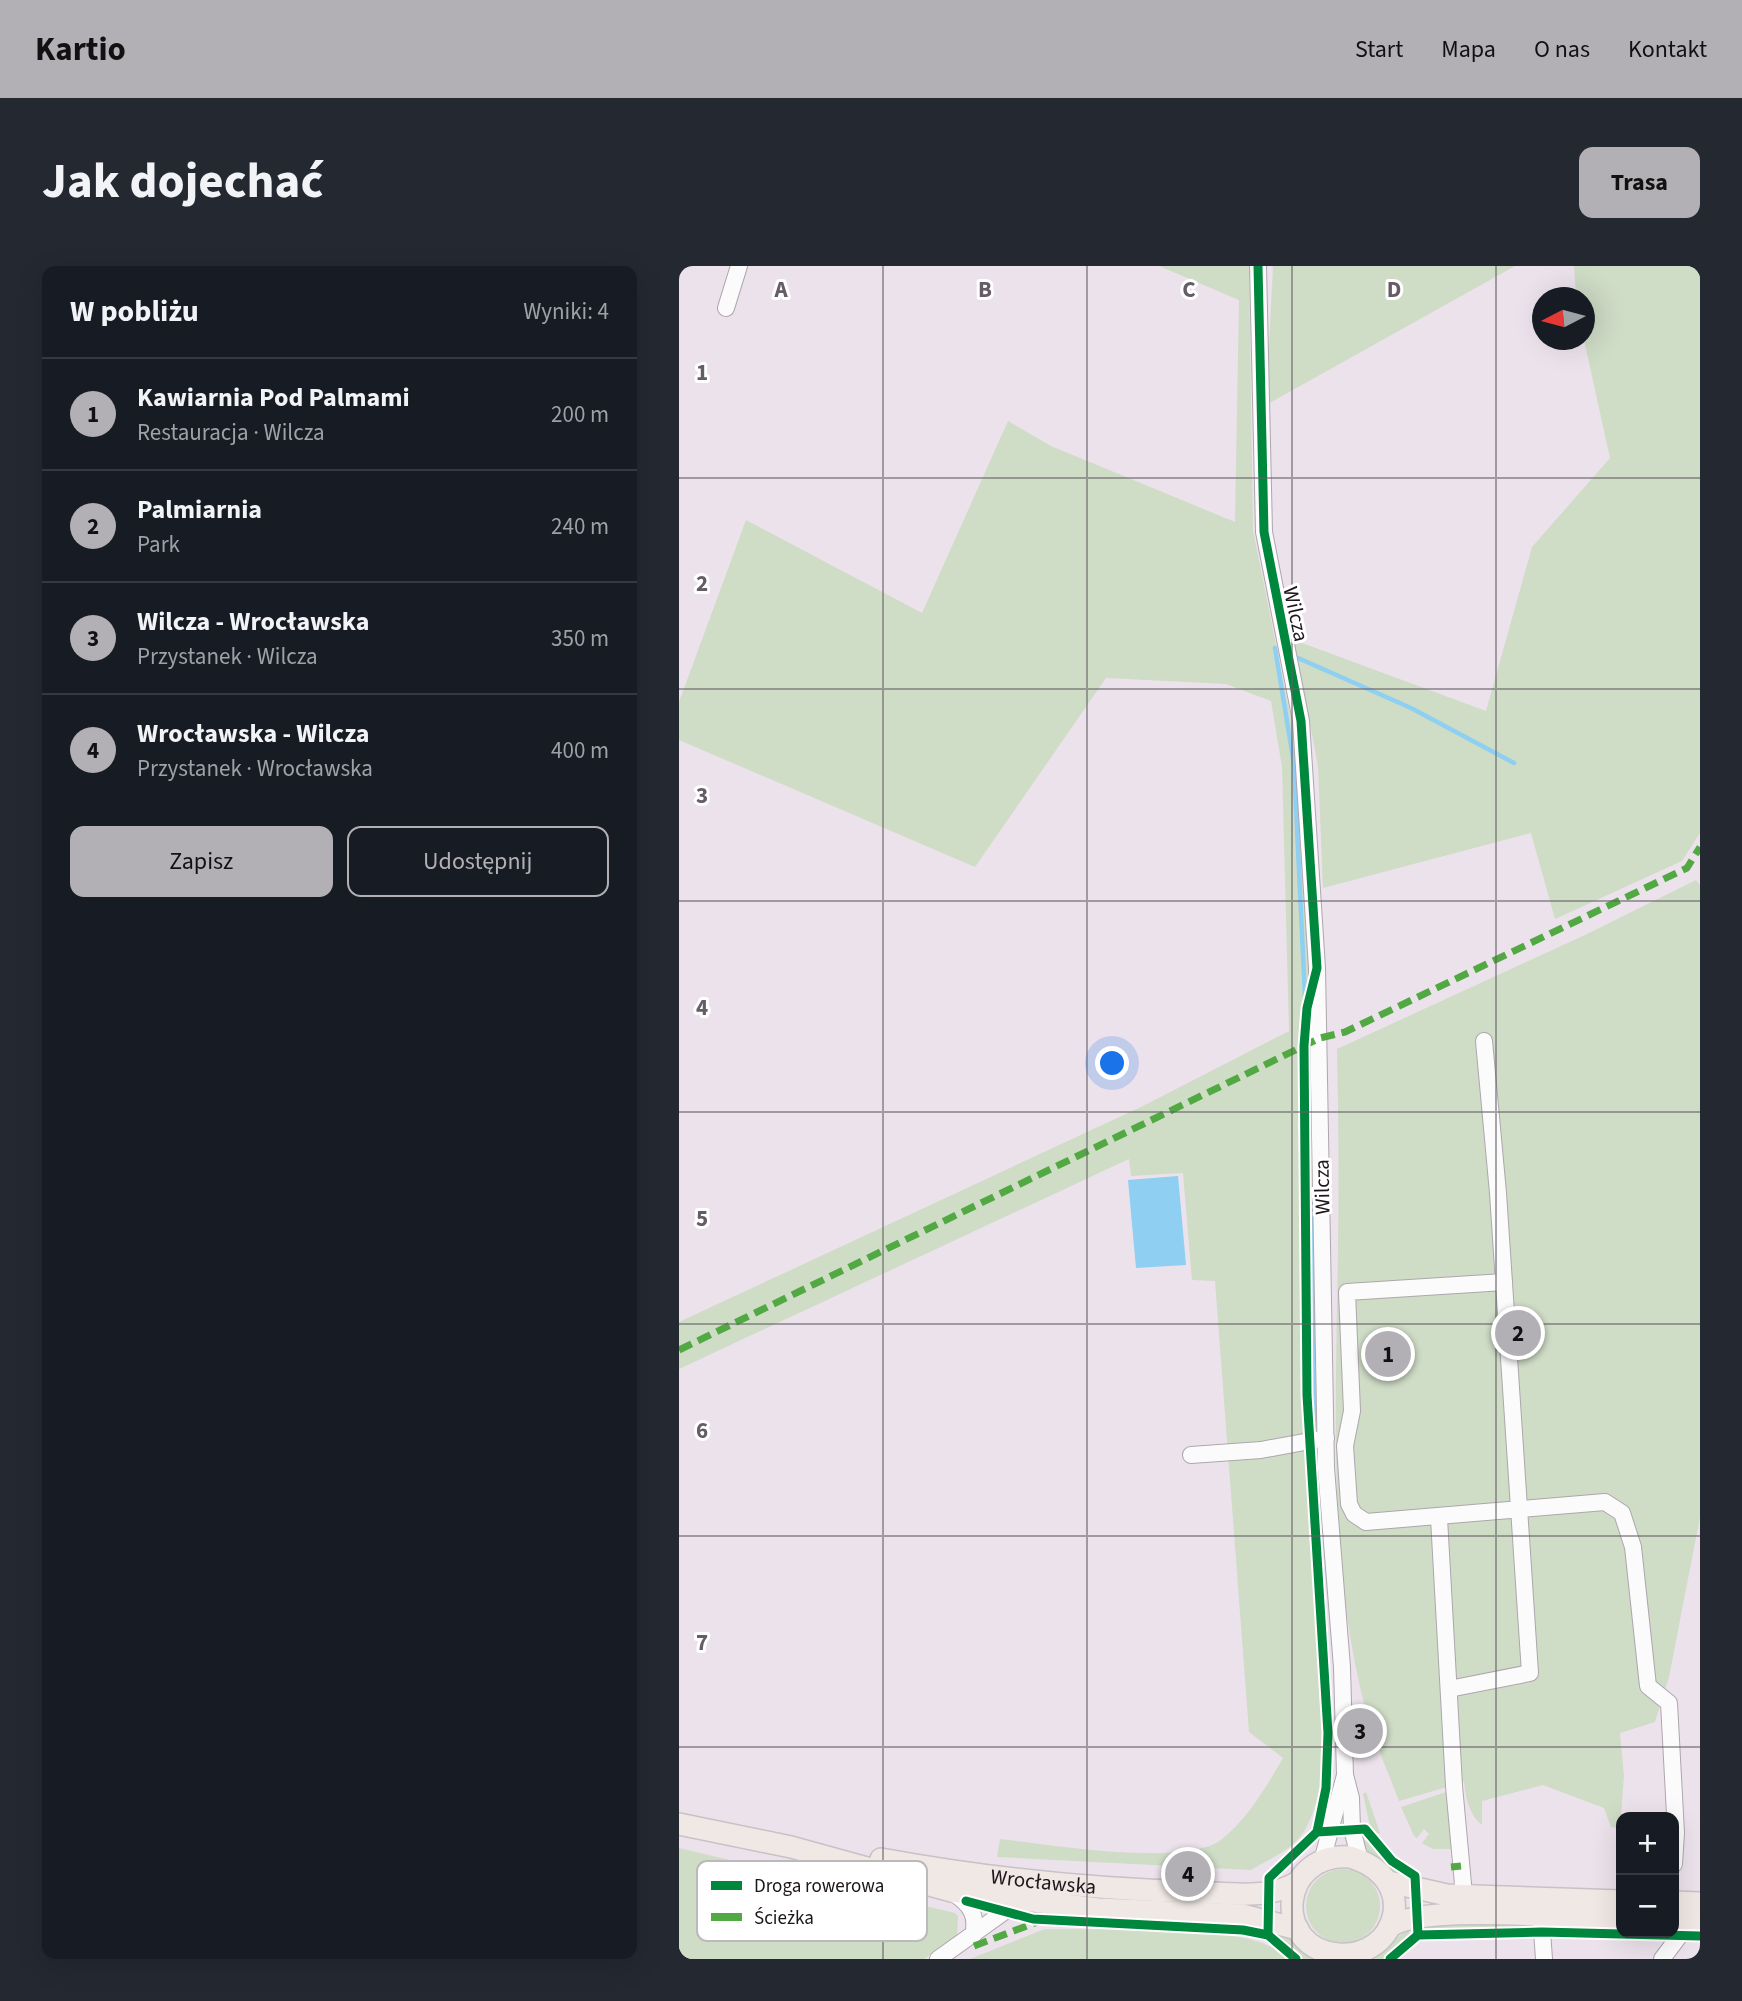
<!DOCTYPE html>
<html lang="pl">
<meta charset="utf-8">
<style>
body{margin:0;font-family:"Source Sans 3",sans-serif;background:#242831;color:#f1f3f6}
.controls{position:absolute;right:21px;bottom:21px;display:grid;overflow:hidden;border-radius:14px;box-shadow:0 7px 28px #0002}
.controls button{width:63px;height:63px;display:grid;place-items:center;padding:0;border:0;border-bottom:2px solid #363941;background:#171b24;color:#f1f3f6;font:35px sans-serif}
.compass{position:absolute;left:853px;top:21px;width:63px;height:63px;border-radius:50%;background:#171b24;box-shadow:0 7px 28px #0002;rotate:264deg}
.you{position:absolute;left:434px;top:798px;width:24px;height:24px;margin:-18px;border:5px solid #fff;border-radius:50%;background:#1a73e8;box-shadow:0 0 0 10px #1a73e833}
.badge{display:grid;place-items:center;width:46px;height:46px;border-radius:50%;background:#b2b0b5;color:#111;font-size:23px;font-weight:700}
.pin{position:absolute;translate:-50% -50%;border:4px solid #fff;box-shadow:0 2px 7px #0006}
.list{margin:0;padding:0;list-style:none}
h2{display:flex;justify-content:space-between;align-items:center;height:91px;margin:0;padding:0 28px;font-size:30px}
h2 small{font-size:23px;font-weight:400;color:#9ea1a6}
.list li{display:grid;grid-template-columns:46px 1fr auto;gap:21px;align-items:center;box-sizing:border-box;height:112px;padding:0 28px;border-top:2px solid #363941}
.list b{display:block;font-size:26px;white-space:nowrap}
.list p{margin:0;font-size:23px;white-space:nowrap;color:#9ea1a6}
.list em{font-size:23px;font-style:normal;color:#9ea1a6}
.actions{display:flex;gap:14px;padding:21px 28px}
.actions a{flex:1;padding:16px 0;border:2px solid #b2b0b5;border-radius:14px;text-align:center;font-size:24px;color:#b2b0b5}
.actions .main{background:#b2b0b5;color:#111}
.map{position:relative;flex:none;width:1021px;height:1693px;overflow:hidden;border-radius:14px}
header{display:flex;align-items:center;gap:42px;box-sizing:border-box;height:98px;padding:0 35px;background:#b2b0b5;color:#111}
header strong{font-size:33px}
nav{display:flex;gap:38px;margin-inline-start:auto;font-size:24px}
.intro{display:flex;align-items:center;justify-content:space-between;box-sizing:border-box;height:168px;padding:0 42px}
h1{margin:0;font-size:49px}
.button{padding:18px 32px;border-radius:14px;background:#b2b0b5;color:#111;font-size:24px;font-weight:700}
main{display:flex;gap:42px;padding:0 42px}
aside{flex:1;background:#171b24;border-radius:14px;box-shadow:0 7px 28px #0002}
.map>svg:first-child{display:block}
.green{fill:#cfdcc6}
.water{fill:#8ecff2}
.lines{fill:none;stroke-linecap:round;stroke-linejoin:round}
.stream{stroke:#8ecff2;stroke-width:4.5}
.minor-casing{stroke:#aea6ad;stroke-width:18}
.major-casing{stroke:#c6c2c6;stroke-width:24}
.minor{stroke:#fcfbfc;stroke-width:16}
.major{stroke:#f0e8e4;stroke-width:21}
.quiet{stroke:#52a943;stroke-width:7;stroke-dasharray:14 7;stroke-linecap:butt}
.cycleway-casing{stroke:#fff;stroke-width:13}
.cycleway{stroke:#00873e;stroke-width:9}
.grid{fill:none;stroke:#655d65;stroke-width:2;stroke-opacity:0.55}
.labels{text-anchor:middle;stroke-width:6;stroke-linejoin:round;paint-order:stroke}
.street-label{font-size:21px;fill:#1d161c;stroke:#fff}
.key{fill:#fff;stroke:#bbb9bb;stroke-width:2}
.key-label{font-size:19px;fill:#1d161c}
.grid-label{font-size:23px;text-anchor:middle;font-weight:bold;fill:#655d65;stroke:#fff;stroke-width:6;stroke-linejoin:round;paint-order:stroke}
</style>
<header>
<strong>Kartio</strong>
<nav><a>Start</a><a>Mapa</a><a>O nas</a><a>Kontakt</a></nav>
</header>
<div class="intro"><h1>Jak dojechać</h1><a class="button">Trasa</a></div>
<main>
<aside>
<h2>W pobliżu<small>Wyniki: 4</small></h2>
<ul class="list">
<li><span class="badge">1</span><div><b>Kawiarnia Pod Palmami</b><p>Restauracja · Wilcza</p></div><em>200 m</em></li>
<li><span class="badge">2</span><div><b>Palmiarnia</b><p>Park</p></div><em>240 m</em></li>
<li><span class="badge">3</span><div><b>Wilcza - Wrocławska</b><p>Przystanek · Wilcza</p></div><em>350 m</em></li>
<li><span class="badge">4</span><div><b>Wrocławska - Wilcza</b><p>Przystanek · Wrocławska</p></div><em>400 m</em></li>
</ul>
<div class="actions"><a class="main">Zapisz</a><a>Udostępnij</a></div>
</aside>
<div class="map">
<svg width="1021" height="1693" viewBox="0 0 1021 1693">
<rect width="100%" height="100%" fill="#ece2ec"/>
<g class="green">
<path d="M480,0H570L574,264L621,498L632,755L637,1145L646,1332L639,1335C642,1398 660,1520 621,1571C608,1586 589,1594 572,1604L318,1591L321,1573C369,1578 508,1602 543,1573C570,1551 587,1521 604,1492L570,1466L536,1015L513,1014L504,907L452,910L450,893L0,1103V1056L464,840L610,765L603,501L592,435L547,418L427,412L296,601L0,474V436L67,254L243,347L329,155L372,180L556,256L560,34Z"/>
<path d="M594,0H836L587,139Z"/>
<path d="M895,0H1021V567L1003,595L876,653L852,567L644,622L639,500L615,374L807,445L853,281L931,192L905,74L906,32L897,31Z"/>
<path d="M1017,614L1021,619V1251L990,1411L976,1456L941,1467L945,1510L941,1563L932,1561L925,1542L864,1519L803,1535V1559C790,1549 787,1532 785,1516L720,1535C709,1505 695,1476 687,1445C652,1314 656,1173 658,1038C660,953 660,868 658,783L906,669Z"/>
<path d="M770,1525L773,1583H754L743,1577L750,1568L745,1563L738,1572L735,1570L722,1541Z"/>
<path d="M687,1526L701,1567L698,1568L692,1565L684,1528Z"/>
<path d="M680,1572C696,1576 716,1602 729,1613C712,1604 688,1591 680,1572Z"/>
<path d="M0,1582L276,1647L279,1650L278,1672L245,1693H0Z"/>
<circle cx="664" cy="1640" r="37"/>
<path d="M814,1657L843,1659L848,1662L748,1664L747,1660Z"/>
<path d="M366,1663C415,1664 551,1659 590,1680C596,1683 602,1689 607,1693H291Z"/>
<path d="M731,1663L729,1671L705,1693H696L714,1674Z"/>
<path d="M597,1666L614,1673L638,1693H623Z"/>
</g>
<path class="water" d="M499,910L507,999L457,1002L449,914Z"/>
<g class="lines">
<g class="stream">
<path d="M596,382L615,498L626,731"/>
<path d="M619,392L732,442L835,497"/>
<path d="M629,789L635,1161"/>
<path d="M636,1183L652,1457"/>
</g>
<g class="minor-casing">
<g id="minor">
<path d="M579,0L585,266L622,455L638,702L647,1202L663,1401L666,1509L672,1532L673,1563L681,1594"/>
<path d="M47,42L60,0"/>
<path d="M825,1016L668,1026L673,1145L666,1180L670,1238L675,1248L687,1256L926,1236L943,1247L954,1281L969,1420L990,1437L997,1567L995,1598"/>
<path d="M512,1189L582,1184L647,1172"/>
<path d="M760,1252L775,1520L784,1618"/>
<path d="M770,1423L851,1407L819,927L805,775"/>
<path d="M643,1595L666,1509"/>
<path d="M274,1627C291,1638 299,1649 294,1670"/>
<path d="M862,1651L865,1693"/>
<path d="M259,1693L346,1631"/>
<path d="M983,1693L1001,1669L1005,1654"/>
</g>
</g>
<g class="major-casing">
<g id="major">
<path d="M0,1558L112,1581L272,1625L419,1643L563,1649L619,1663"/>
<path d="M671,1591C743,1612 719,1693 659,1688C592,1682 600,1586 671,1591Z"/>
<path id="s1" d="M202,1593C306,1612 411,1623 516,1626C548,1627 588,1634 617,1617"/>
<path d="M710,1616L768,1629L942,1635"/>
<path d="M995,1636L1021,1637"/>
<path d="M995,1654L1021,1655"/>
<path d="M710,1661C744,1637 895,1652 942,1653"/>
</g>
</g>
<use href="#minor" class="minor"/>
<use href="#major" class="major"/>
<g class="quiet">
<path d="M0,1084L641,772L666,766L1008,602L1021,581"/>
<path d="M772,1601L782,1600"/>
<path d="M295,1680L361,1655"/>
</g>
<g class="cycleway-casing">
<g id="cycleway">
<path d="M579,0L585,266L622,455L638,702L628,742L625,780L628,1129L649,1467L647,1522L638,1566"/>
<path d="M287,1635L354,1653L564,1664L589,1669L617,1693"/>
<path d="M589,1669L590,1612L638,1566L686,1563L713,1595L736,1610L739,1669"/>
<path d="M711,1693L739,1669L863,1666L1021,1670"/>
</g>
</g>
<use href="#cycleway" class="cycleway"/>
</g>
<path class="grid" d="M204,0V1693M408,0V1693M613,0V1693M817,0V1693M0,212H1021M0,423H1021M0,635H1021M0,846H1021M0,1058H1021M0,1270H1021M0,1481H1021"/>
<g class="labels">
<g class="street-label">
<text transform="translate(617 348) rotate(78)" y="7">Wilcza</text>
<text transform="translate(643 921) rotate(-91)" y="7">Wilcza</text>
<text dy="7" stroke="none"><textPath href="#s1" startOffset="164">Wrocławska</textPath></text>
</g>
</g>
<rect x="18" y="1595" width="230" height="80" rx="10" class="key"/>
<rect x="32" y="1615" width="31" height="9" fill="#00873e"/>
<rect x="32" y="1647" width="31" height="8" fill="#52a943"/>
<g class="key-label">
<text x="75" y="1626">Droga rowerowa</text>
<text x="75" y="1658">Ścieżka</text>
</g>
<g class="grid-label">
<text x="102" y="31">A</text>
<text x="306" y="31">B</text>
<text x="510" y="31">C</text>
<text x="715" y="31">D</text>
<text x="23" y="114">1</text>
<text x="23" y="325">2</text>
<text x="23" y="537">3</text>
<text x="23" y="749">4</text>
<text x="23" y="960">5</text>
<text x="23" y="1172">6</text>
<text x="23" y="1384">7</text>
</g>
</svg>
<div class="controls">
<button>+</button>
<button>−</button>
</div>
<svg class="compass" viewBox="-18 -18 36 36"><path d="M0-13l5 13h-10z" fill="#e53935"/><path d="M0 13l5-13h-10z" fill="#9ea1a6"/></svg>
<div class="you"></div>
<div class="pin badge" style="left:709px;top:1088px">1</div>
<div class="pin badge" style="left:839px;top:1067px">2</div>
<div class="pin badge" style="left:681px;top:1465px">3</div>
<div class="pin badge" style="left:509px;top:1608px">4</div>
</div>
</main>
